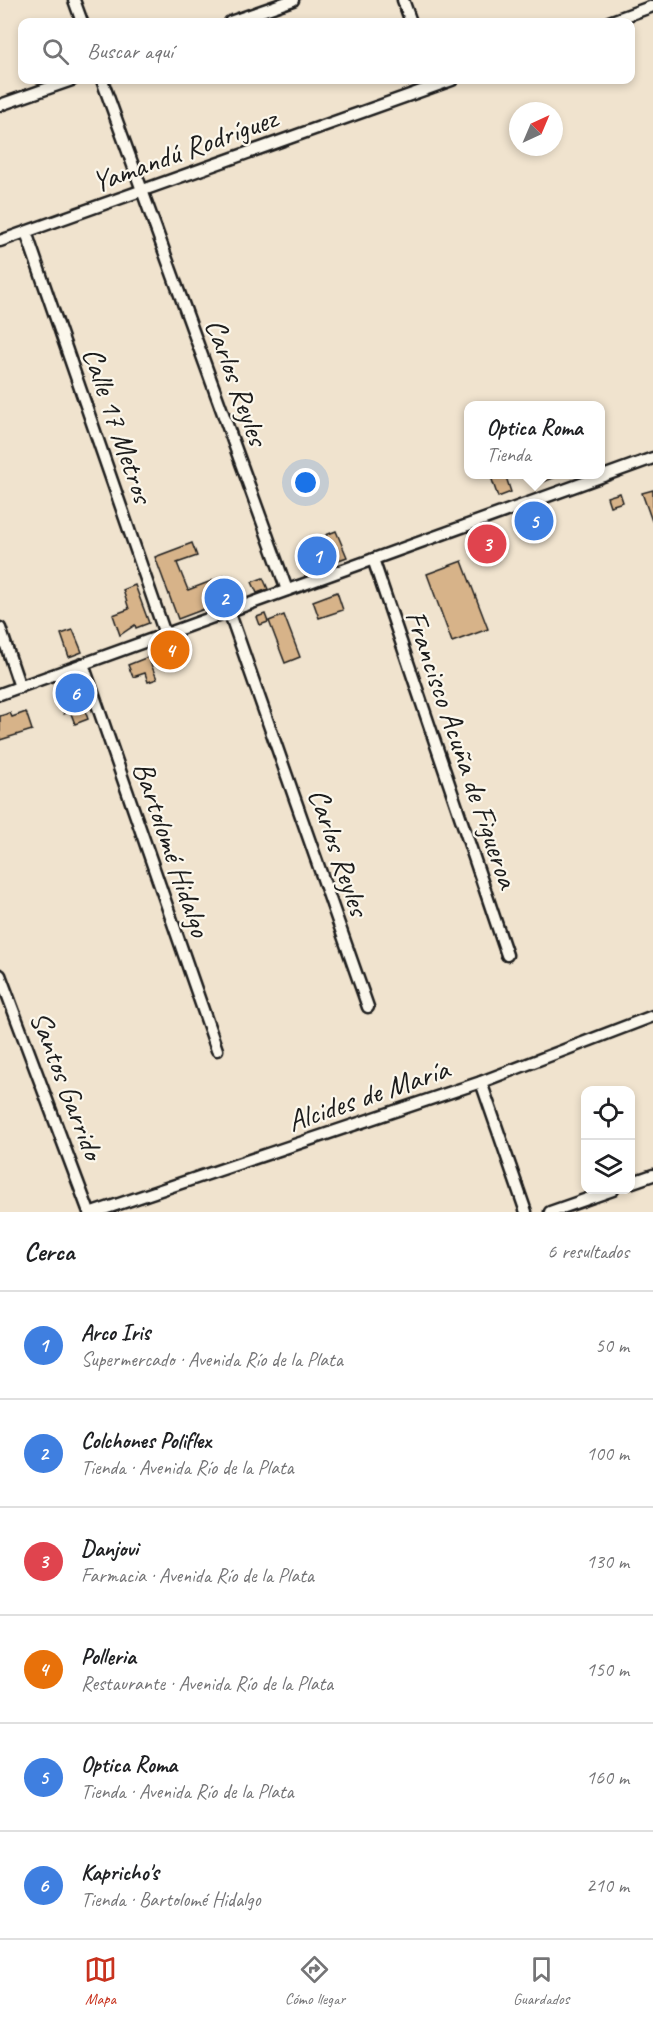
<!DOCTYPE html>
<html lang="es">
<meta charset="utf-8">
<style>
body{margin:0;font-family:Caveat,sans-serif;background:#f2f2f2;color:#202124}
.controls{position:absolute;right:18px;bottom:18px;display:grid;overflow:hidden;border-radius:12px;box-shadow:0 3px 9px #0003}
.controls button{width:54px;height:54px;display:grid;place-items:center;padding:0;border:0;border-bottom:2px solid #e0e0e0;background:#fff;color:#202124;font:30px sans-serif}
.compass{position:absolute;left:509px;top:102px;width:54px;height:54px;border-radius:50%;background:#fff;box-shadow:0 3px 9px #0003;rotate:44deg}
.you{position:absolute;left:306px;top:483px;width:21px;height:21px;margin:-15px;border:4px solid #fff;border-radius:50%;background:#1a73e8;box-shadow:0 0 0 9px #1a73e833}
.badge{display:grid;place-items:center;width:39px;height:39px;border-radius:50%;background:#c8321e;color:#fff;font-size:20px;font-weight:700}
.pin{position:absolute;translate:-50% -50%;border:3px solid #fff;box-shadow:0 2px 6px #0006}
.popup{position:absolute;left:464px;top:401px;width:141px;height:78px;box-sizing:border-box;display:grid;place-content:center;border-radius:12px;background:#fff;filter:drop-shadow(0 2px 4px #0005);font-size:20px;white-space:nowrap;color:#757577}
.popup b{font-size:22px;color:#202124}
.popup::after{content:'';position:absolute;left:50%;top:100%;margin-left:-12px;border:12px solid transparent;border-top-color:#fff}
.list{margin:0;padding:0;list-style:none}
h2{display:flex;justify-content:space-between;align-items:center;height:78px;margin:0;padding:0 24px;font-size:26px}
h2 small{font-size:20px;font-weight:400;color:#757577}
.list li{display:grid;grid-template-columns:39px 1fr auto;gap:18px;align-items:center;box-sizing:border-box;height:108px;padding:0 24px;border-top:2px solid #e0e0e0}
.list b{display:block;font-size:22px;white-space:nowrap}
.list p{margin:0;font-size:20px;white-space:nowrap;color:#757577}
.list em{font-size:20px;font-style:normal;color:#757577}
.icon{flex:none;width:33px;height:33px;fill:none;stroke:currentColor;stroke-width:2;stroke-linecap:round;stroke-linejoin:round}
.map{position:relative;flex:none;width:653px;height:1212px;overflow:hidden}
.search{position:absolute;background:#fff;box-shadow:0 3px 9px #0003;left:18px;right:18px;top:18px;height:66px;display:flex;align-items:center;gap:15px;box-sizing:border-box;padding:0 21px;border-radius:12px;color:#757577;font-size:22px}
.sheet{height:726px;background:#fff}
nav{display:flex;justify-content:space-around;align-items:center;box-sizing:border-box;height:84px;border-top:2px solid #e0e0e0;background:#fff;font-size:16px;color:#757577}
nav a{display:grid;justify-items:center;gap:3px}
nav .on{color:#c8321e}
.map>svg:first-child{display:block}
.building{fill:#d7b389;stroke:#1c1c1c;stroke-width:1.5}
.lines{fill:none;stroke-linecap:round;stroke-linejoin:round}
.minor-casing{stroke:#1c1c1c;stroke-width:15}
.minor{stroke:#fbf7ec;stroke-width:10}
.labels{text-anchor:middle;stroke-width:4.5;stroke-linejoin:round;paint-order:stroke}
.street-label{font-size:30px;fill:#1c1c1c;stroke:#fbf7ec}
</style>
<div class="map">
<svg width="653" height="1212" viewBox="0 0 653 1212">
<rect width="100%" height="100%" fill="#f0e3ce"/>
<filter id="ink" filterUnits="userSpaceOnUse"><feTurbulence type="fractalNoise" baseFrequency=".0167" numOctaves="2"/><feDisplacementMap in="SourceGraphic" scale="12" xChannelSelector="R" yChannelSelector="G"/><feConvolveMatrix kernelMatrix="1 2 1 2 8 2 1 2 1" color-interpolation-filters="sRGB"/></filter>
<g filter="url(#ink)">
<g class="building">
<path d="M490,474H505L511,492L498,497Z"/>
<path d="M534,474H561V475L533,486L529,476Z"/>
<path d="M653,490V521H652L642,493Z"/>
<path d="M620,493L623,502L610,506L607,497Z"/>
<path d="M539,517L544,529L532,534L527,521Z"/>
<path d="M336,531L347,557L314,569L307,548L328,540L326,535Z"/>
<path d="M490,540L497,560L487,564L480,544Z"/>
<path d="M192,543L197,556L177,563L188,590L227,575L236,597L178,619L155,557Z"/>
<path d="M462,561L488,629L452,642L427,574Z"/>
<path d="M263,578L268,589L257,593L252,582Z"/>
<path d="M135,585L149,623L136,628L135,625L120,635L113,615L129,609L123,590Z"/>
<path d="M337,592L343,610L319,618L313,601Z"/>
<path d="M265,614L268,622L260,625L257,617Z"/>
<path d="M284,615L300,657L285,663L269,621Z"/>
<path d="M73,630L82,652L69,657L61,634Z"/>
<path d="M148,657L157,679L148,682L145,673L133,677L128,665Z"/>
<path d="M77,689L88,719L75,724L70,711L64,714L57,697Z"/>
<path d="M26,712L32,730L0,740V716L10,713L12,717Z"/>
</g>
<g class="lines">
<g class="minor-casing">
<g id="minor">
<path d="M74,0L82,22"/>
<path d="M403,0L411,22"/>
<path d="M230,22L293,0"/>
<path d="M609,22L653,6"/>
<path d="M102,80L287,590"/>
<path d="M0,105L72,80"/>
<path d="M26,232L165,634"/>
<path d="M0,241L452,80"/>
<path d="M373,559L507,955"/>
<path d="M229,611L368,1007"/>
<path d="M0,628L20,687"/>
<path d="M83,664L217,1050"/>
<path d="M0,694L653,458"/>
<path d="M0,975L89,1212"/>
<path d="M481,1082L526,1212"/>
<path d="M630,1183L653,1175"/>
<path d="M95,1212L481,1082L653,1016"/>
<path d="M550,1212L613,1190"/>
</g>
</g>
<use href="#minor" class="minor"/>
</g>
</g>
<g class="labels">
<g class="street-label">
<text transform="translate(184 150) rotate(-20)" y="10">Yamandú Rodríguez</text>
<text transform="translate(237 382) rotate(70)" y="10">Carlos Reyles</text>
<text transform="translate(118 425) rotate(71)" y="10">Calle 17 Metros</text>
<text transform="translate(462 749) rotate(71)" y="10">Francisco Acuña de Figueroa</text>
<text transform="translate(172 849) rotate(71)" y="10">Bartolomé Hidalgo</text>
<text transform="translate(339 852) rotate(71)" y="10">Carlos Reyles</text>
<text transform="translate(67 1085) rotate(69)" y="10">Santos Garrido</text>
<text transform="translate(368 1095) rotate(-19)" y="10">Alcides de María</text>
</g>
</g>
</svg>
<div class="controls">
<button><svg class="icon" aria-label="locate" viewBox="0 0 24 24"><circle cx="12" cy="12" r="6"/><path d="M12 2v4M12 18v4M2 12h4M18 12h4"/></svg></button>
<button><svg class="icon" aria-label="layers" viewBox="0 0 24 24"><path d="M12 4l9 5-9 5-9-5zM3 14l9 5 9-5"/></svg></button>
</div>
<svg class="compass" viewBox="-18 -18 36 36"><path d="M0-13l5 13h-10z" fill="#e53935"/><path d="M0 13l5-13h-10z" fill="#757577"/></svg>
<div class="you"></div>
<div class="pin badge" style="left:317px;top:556px;background:#3f7fe0">1</div>
<div class="pin badge" style="left:224px;top:598px;background:#3f7fe0">2</div>
<div class="pin badge" style="left:487px;top:544px;background:#e0444e">3</div>
<div class="pin badge" style="left:170px;top:650px;background:#e8710a">4</div>
<div class="pin badge" style="left:534px;top:521px;background:#3f7fe0">5</div>
<div class="popup"><b>Optica Roma</b>Tienda</div>
<div class="pin badge" style="left:75px;top:693px;background:#3f7fe0">6</div>
<div class="search"><svg class="icon" aria-label="search" viewBox="0 0 24 24"><circle cx="10" cy="10" r="6"/><path d="M15 15l6 6"/></svg>Buscar aquí</div>
</div>
<section class="sheet">
<h2>Cerca<small>6 resultados</small></h2>
<ul class="list">
<li><span class="badge" style="background:#3f7fe0">1</span><div><b>Arco Iris</b><p>Supermercado · Avenida Río de la Plata</p></div><em>50 m</em></li>
<li><span class="badge" style="background:#3f7fe0">2</span><div><b>Colchones Poliflex</b><p>Tienda · Avenida Río de la Plata</p></div><em>100 m</em></li>
<li><span class="badge" style="background:#e0444e">3</span><div><b>Danjovi</b><p>Farmacia · Avenida Río de la Plata</p></div><em>130 m</em></li>
<li><span class="badge" style="background:#e8710a">4</span><div><b>Polleria</b><p>Restaurante · Avenida Río de la Plata</p></div><em>150 m</em></li>
<li><span class="badge" style="background:#3f7fe0">5</span><div><b>Optica Roma</b><p>Tienda · Avenida Río de la Plata</p></div><em>160 m</em></li>
<li><span class="badge" style="background:#3f7fe0">6</span><div><b>Kapricho's</b><p>Tienda · Bartolomé Hidalgo</p></div><em>210 m</em></li>
</ul>
</section>
<nav>
<a class="on"><svg class="icon" aria-label="map" viewBox="0 0 24 24"><path d="M3 6l6-2 6 2 6-2v14l-6 2-6-2-6 2zM9 4v14M15 6v14"/></svg>Mapa</a>
<a><svg class="icon" aria-label="directions" viewBox="0 0 24 24"><path d="M12 3l9 9-9 9-9-9zM9 14v-3h6M13 9l2 2-2 2"/></svg>Cómo llegar</a>
<a><svg class="icon" aria-label="saved" viewBox="0 0 24 24"><path d="M7 4h10v16l-5-4-5 4z"/></svg>Guardados</a>
</nav>
